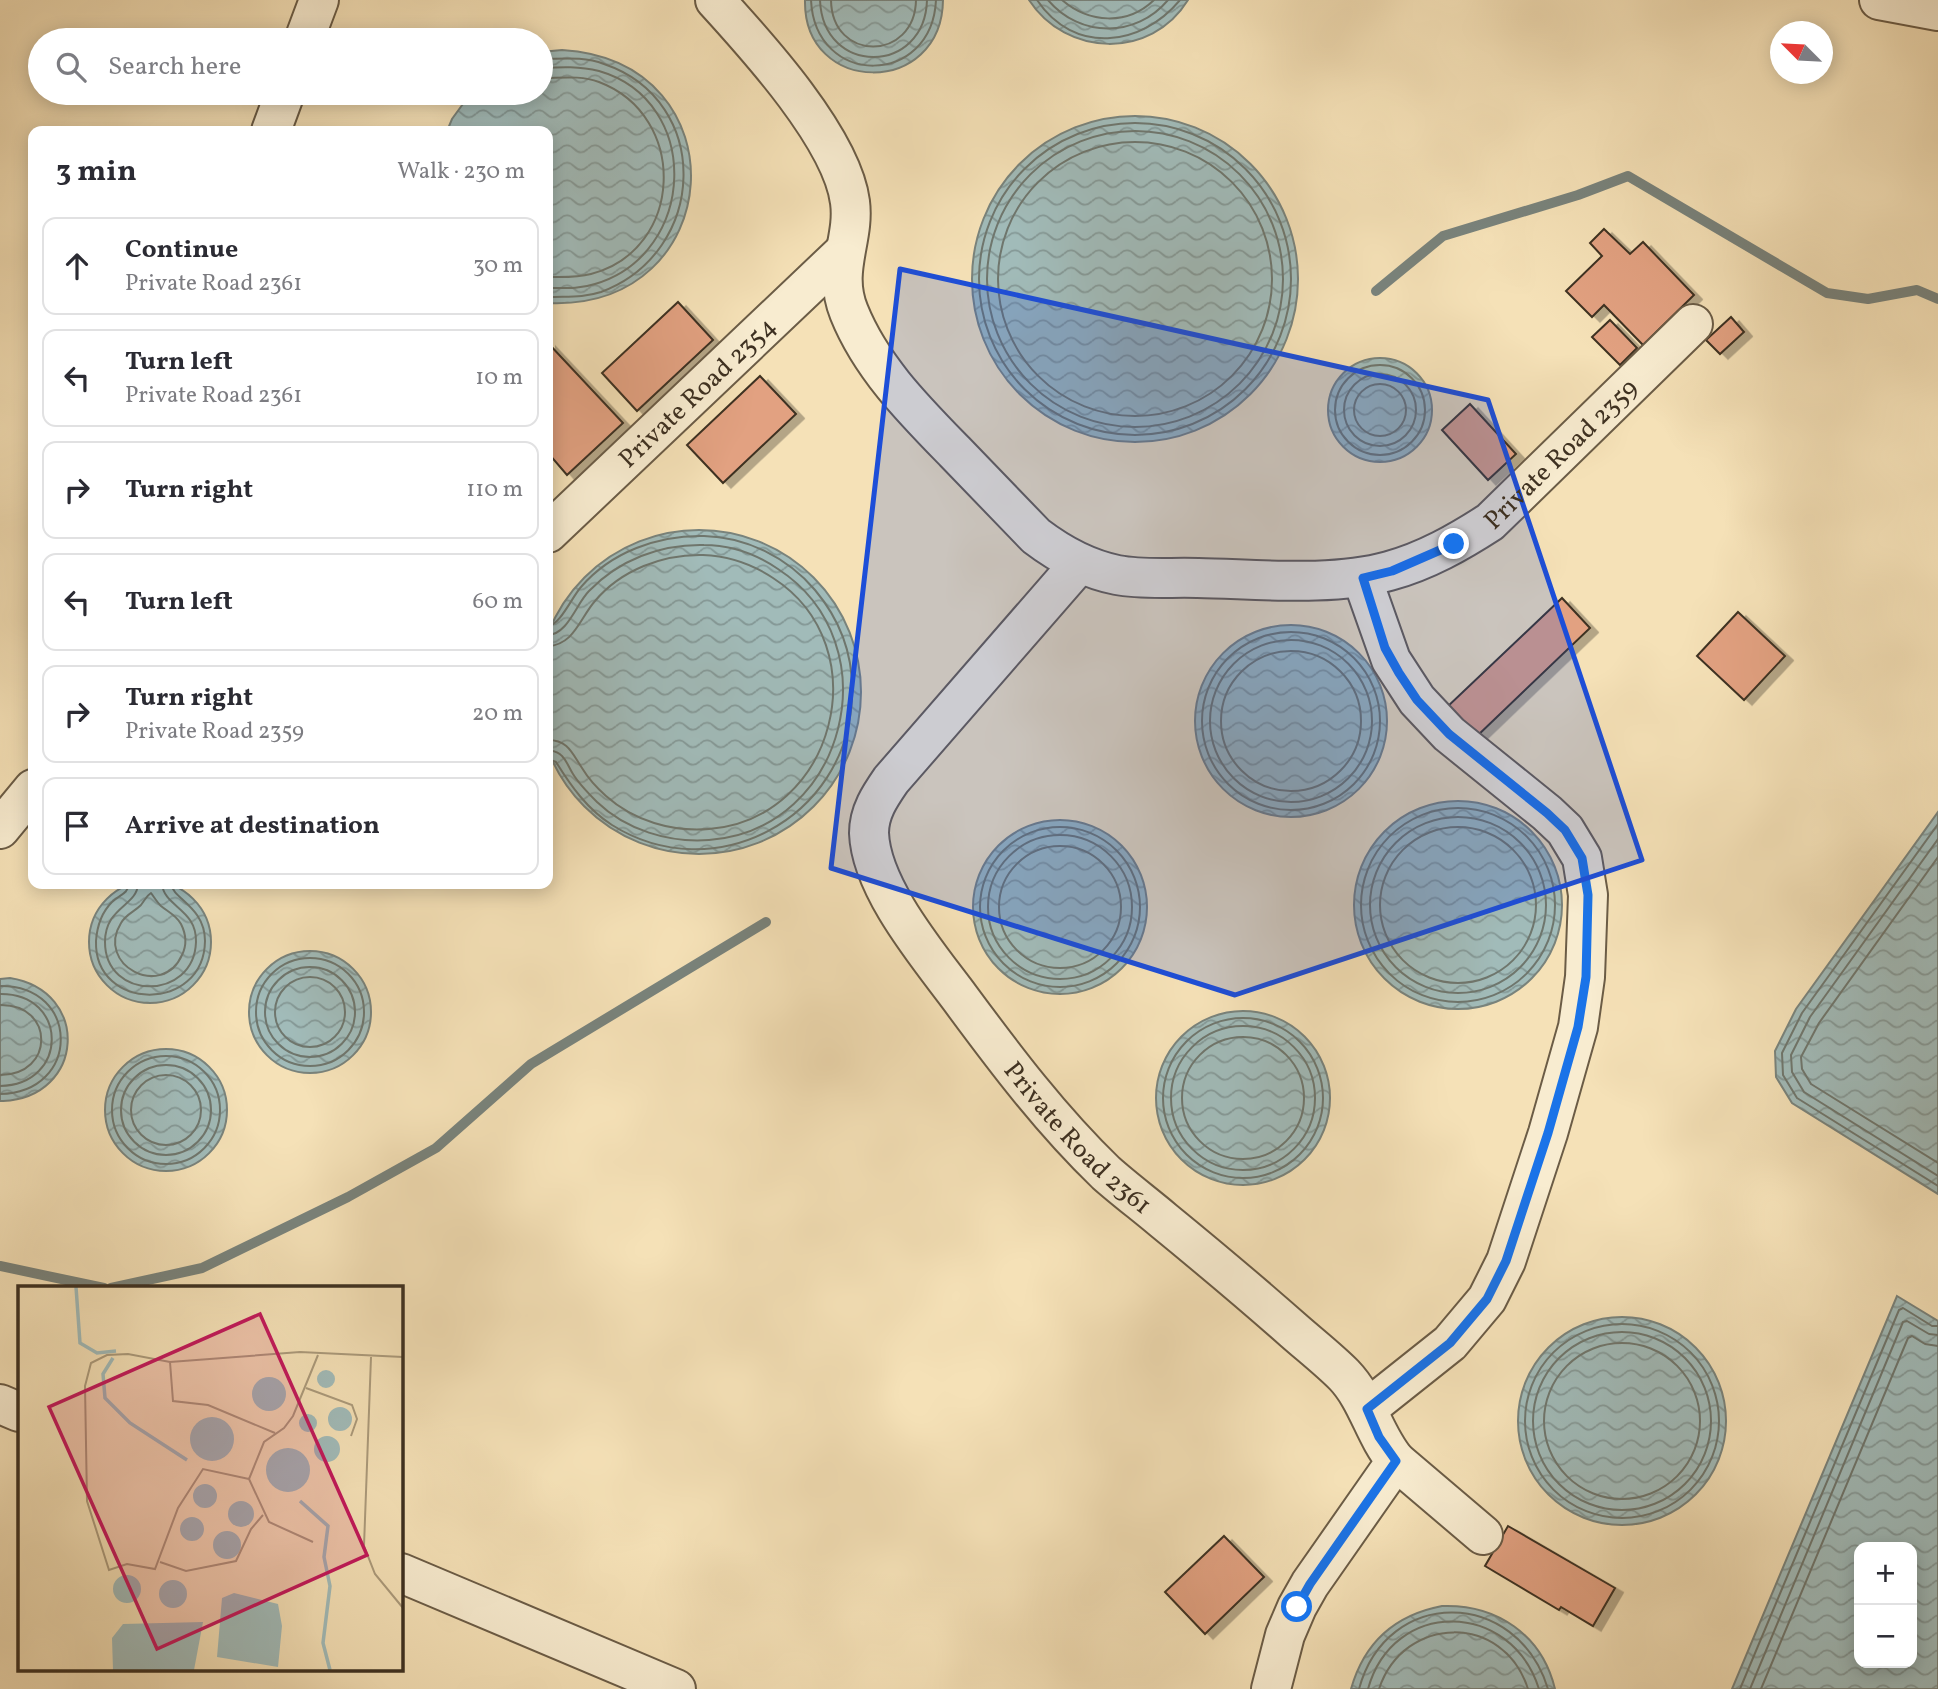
<!DOCTYPE html>
<meta charset="utf-8">
<style>
body{margin:0;font-family:Vollkorn,serif;background:#f7f7f7;color:#2b2b33}
.controls{position:absolute;right:21px;bottom:21px;display:grid;overflow:hidden;border-radius:14px;box-shadow:0 4px 18px #0003}
.controls button{width:63px;height:63px;display:grid;place-items:center;padding:0;border:0;border-bottom:2px solid #e1e1e2;background:#fff;color:#2b2b33;font:35px sans-serif}
.compass{position:absolute;left:1770px;top:21px;width:63px;height:63px;border-radius:50%;background:#fff;box-shadow:0 4px 18px #0003;rotate:294deg}
.stop{position:absolute;width:21px;height:21px;margin:-16px;border:5px solid #1a73e8;border-radius:50%;background:#fff}
.stop.end{background:#1a73e8;border-color:#fff;box-shadow:0 2px 7px #0008}
.list{margin:0;padding:0;list-style:none}
h2{display:flex;justify-content:space-between;align-items:center;height:91px;margin:0;padding:0 28px;font-size:30px}
h2 small{font-size:23px;font-weight:400;color:#7c7c81}
.list li{display:grid;grid-template-columns:46px 1fr auto;gap:21px;align-items:center;box-sizing:border-box;height:98px;margin:0 14px 14px;padding:0 14px;border:2px solid #e1e1e2;border-radius:14px}
.list b{display:block;font-size:26px;white-space:nowrap}
.list p{margin:0;font-size:23px;white-space:nowrap;color:#7c7c81}
.list em{font-size:23px;font-style:normal;color:#7c7c81}
.icon{flex:none;width:38px;height:38px;fill:none;stroke:currentColor;stroke-width:2;stroke-linecap:round;stroke-linejoin:round}
.map{position:relative;flex:none;width:1938px;height:1689px;overflow:hidden}
.search{position:absolute;background:#fff;box-shadow:0 4px 18px #0003;left:28px;top:28px;width:525px;height:77px;display:flex;align-items:center;gap:18px;box-sizing:border-box;padding:0 24px;border-radius:38px;color:#7c7c81;font-size:26px}
.panel{position:absolute;background:#fff;box-shadow:0 4px 18px #0003;left:28px;top:126px;width:525px;height:763px;border-radius:14px}
.map>svg:first-child{display:block}
.water{fill:url(#water-waves);stroke:#79837c;stroke-width:2;fill-rule:evenodd}
.lines{fill:none;stroke-linecap:round;stroke-linejoin:round}
.shore{stroke:#6f766d;stroke-width:2}
.stream{stroke:#79837c;stroke-width:10}
.building{fill:#e2a181;stroke:#3d3021;stroke-width:2;filter:url(#shadow)}
.minor-casing{stroke:#6b5c46;stroke-width:42}
.minor{stroke:#f8ecd0;stroke-width:38}
.route{stroke:#1a73e8;stroke-width:9}
.marked{fill:#1d4ed8;fill-opacity:0.2;stroke:#1d4ed8;stroke-width:5;stroke-linejoin:round}
.labels{text-anchor:middle;stroke-width:7;stroke-linejoin:round;paint-order:stroke}
.street-label{font-size:26px;fill:#3d3021;stroke:#f8ecd0}
.inset-river{fill:none;stroke:#a1bbb9;stroke-width:3.5}
.inset-road{fill:none;stroke:#ab9a7b;stroke-width:2}
.view{fill:#c2185b;fill-opacity:0.15;stroke:#c2185b;stroke-width:3.5}
.inset-edge{fill:none;stroke:#3d3021;stroke-width:3.5}
</style>
<div class="map">
<svg width="1938" height="1689" viewBox="0 0 1938 1689">
<defs>
<pattern id="water-waves" width="16" height="10" patternUnits="userSpaceOnUse" patternTransform="scale(1.75)"><rect width="16" height="10" fill="#a1bbb9"/><path d="M0 5q4-4 8 0t8 0" fill="none" stroke="#849896"/></pattern>
<filter id="shadow"><feDropShadow dx="8" dy="4.5" stdDeviation="0" flood-color="#0004"/></filter>
</defs>
<rect width="100%" height="100%" fill="#f5e1b7"/>
<filter id="stains"><feTurbulence type="fractalNoise" baseFrequency=".00286" numOctaves="4"/><feColorMatrix values="0 0 0 0 .2 0 0 0 0 .09 0 0 0 0 .02 0 0 0 .5 -.17"/></filter>
<radialGradient id="worn" r=".72"><stop offset=".6" stop-color="#630" stop-opacity="0"/><stop offset="1" stop-color="#630" stop-opacity=".3"/></radialGradient>
<g class="water">
<path d="M805,0H943C942,97 803,96 805,0Z"/>
<path d="M1029,0H1188C1151,60 1066,57 1029,0Z"/>
<path d="M562,50C744,61 728,311 548,303V131H447L452,119L471,93H541V52Z"/>
<circle cx="1135" cy="279" r="163"/>
<circle cx="1380" cy="410" r="52"/>
<circle cx="699" cy="692" r="162"/>
<circle cx="1291" cy="721" r="96"/>
<circle cx="1458" cy="905" r="104"/>
<path d="M1938,812V1194L1792,1103L1776,1077L1775,1051L1796,1009Z"/>
<circle cx="1060" cy="907" r="87"/>
<circle cx="150" cy="942" r="61"/>
<circle cx="310" cy="1012" r="61"/>
<path d="M10,978C91,991 85,1097 3,1101H0V979Z"/>
<circle cx="1243" cy="1098" r="87"/>
<circle cx="166" cy="1110" r="61"/>
<path d="M1897,1296L1938,1321V1689H1732ZM1859,1547H1912V1663H1859Z"/>
<circle cx="1622" cy="1421" r="104"/>
<path d="M1442,1606C1497,1604 1542,1635 1555,1689H1351C1364,1643 1395,1615 1442,1606Z"/>
</g>
<g class="lines">
<g class="shore">
<path d="M811,0C815,88 932,87 936,0"/>
<path d="M820,0C823,77 925,75 927,0"/>
<path d="M831,0C832,63 915,61 916,0"/>
<path d="M1037,0C1074,55 1141,47 1180,0"/>
<path d="M1048,0C1080,38 1136,38 1168,0"/>
<path d="M1062,0C1089,23 1127,26 1154,0"/>
<path d="M541,59C562,59 583,56 604,64C713,101 708,252 601,292C583,298 566,296 548,297"/>
<path d="M541,68C561,67 579,66 599,71C703,101 697,254 595,284C580,289 564,288 548,288"/>
<path d="M541,78C561,78 580,75 599,82C689,116 684,250 591,274C576,278 562,277 548,277"/>
<circle cx="1135" cy="279" r="156"/>
<circle cx="1135" cy="279" r="148"/>
<circle cx="1135" cy="279" r="137"/>
<circle cx="1380" cy="410" r="45"/>
<circle cx="1380" cy="410" r="36"/>
<circle cx="1380" cy="410" r="26"/>
<path d="M548,626C560,625 572,597 581,587C611,552 658,535 704,536C747,537 788,558 815,590C841,621 854,658 852,698C847,819 714,889 612,825C587,809 571,786 556,762L548,759"/>
<circle cx="1291" cy="721" r="89"/>
<path d="M548,635C568,634 576,604 589,591C619,560 660,544 704,545C731,545 756,554 778,569C893,644 846,830 709,840C669,843 626,830 597,802C588,793 579,784 573,774C569,768 567,761 562,756C558,751 553,751 548,750"/>
<circle cx="1291" cy="721" r="81"/>
<path d="M548,646C574,645 580,618 595,601C621,570 663,554 703,555C729,556 752,564 773,578C880,647 835,819 709,829C672,832 634,821 606,796C597,788 588,778 582,768C572,753 568,740 548,740"/>
<circle cx="1291" cy="721" r="70"/>
<circle cx="1458" cy="905" r="97"/>
<circle cx="1458" cy="905" r="88"/>
<path d="M1938,824L1802,1013L1782,1053L1783,1075L1797,1098L1938,1186"/>
<circle cx="1060" cy="907" r="80"/>
<circle cx="1458" cy="905" r="78"/>
<circle cx="1060" cy="907" r="72"/>
<path d="M1938,839L1810,1017L1791,1055L1792,1072L1804,1092L1938,1176"/>
<circle cx="1060" cy="907" r="61"/>
<path d="M1938,857L1819,1023L1801,1057L1802,1069L1811,1084L1938,1163"/>
<path d="M129,884C128,894 119,895 112,902C102,912 97,927 96,941C94,1012 204,1013 205,941C205,907 173,899 171,884"/>
<path d="M138,884C137,906 105,907 105,942C105,1001 194,1001 196,942C197,909 164,907 162,884"/>
<path d="M151,893C154,897 157,902 161,906C168,912 176,915 181,924C186,934 187,945 182,955C162,1000 95,965 121,923C126,914 134,912 141,905C145,900 146,896 151,893Z"/>
<circle cx="310" cy="1012" r="54"/>
<circle cx="310" cy="1012" r="45"/>
<circle cx="310" cy="1012" r="35"/>
<path d="M0,986C81,985 81,1093 0,1094"/>
<path d="M0,994C69,993 69,1085 0,1086"/>
<path d="M0,1005C55,1004 55,1075 0,1075"/>
<circle cx="1243" cy="1098" r="80"/>
<circle cx="1243" cy="1098" r="72"/>
<circle cx="1243" cy="1098" r="61"/>
<circle cx="166" cy="1110" r="54"/>
<circle cx="166" cy="1110" r="45"/>
<circle cx="166" cy="1110" r="35"/>
<circle cx="1622" cy="1421" r="97"/>
<circle cx="1622" cy="1421" r="89"/>
<circle cx="1622" cy="1421" r="78"/>
<path d="M1359,1689C1387,1586 1517,1588 1548,1689"/>
<path d="M1368,1689C1393,1598 1511,1600 1539,1689"/>
<path d="M1379,1689C1404,1614 1504,1613 1528,1689"/>
<path d="M1740,1689L1899,1310L1903,1308L1932,1326H1938"/>
<path d="M1750,1689L1903,1322L1907,1321L1929,1334L1938,1335"/>
<path d="M1761,1689L1908,1338L1912,1336L1925,1344L1938,1346"/>
</g>
<g class="stream">
<path d="M1376,291L1443,236L1578,195L1628,176L1827,293L1868,299L1917,290L1938,299"/>
<path d="M0,1266L104,1288"/>
<path d="M111,1288L202,1268L348,1197L436,1148L531,1064L766,922"/>
</g>
</g>
<g class="building">
<path d="M1604,229L1630,254L1643,242L1694,295L1643,345L1604,305L1592,317L1566,291L1602,256L1590,243Z"/>
<path d="M678,302L713,340L637,411L602,373Z"/>
<path d="M1731,317L1744,332L1720,354L1706,340Z"/>
<path d="M1610,320L1637,348L1620,365L1592,337Z"/>
<path d="M548,343L623,423L567,475L548,453Z"/>
<path d="M760,376L796,414L723,483L687,445Z"/>
<path d="M1470,404L1516,454L1488,480L1442,430Z"/>
<path d="M1562,598L1590,628L1475,738L1446,708Z"/>
<path d="M1738,612L1785,656L1744,700L1697,656Z"/>
<path d="M1508,1526L1615,1588L1593,1626L1561,1607L1559,1610L1485,1566Z"/>
<path d="M1224,1536L1264,1577L1205,1634L1165,1592Z"/>
</g>
<g class="lines">
<g class="minor-casing">
<g id="minor">
<path id="s1" d="M715,0C757,46 842,139 850,202C855,240 832,270 849,312C871,367 914,410 955,452C982,480 1009,508 1036,536C1061,555 1087,569 1117,575C1143,580 1172,577 1198,578C1257,579 1332,587 1389,571C1426,561 1459,542 1490,522L1693,324"/>
<path d="M1879,0L1938,11"/>
<path d="M304,40L319,0"/>
<path d="M271,131L285,93"/>
<path id="s2" d="M548,533L844,252"/>
<path id="s3" d="M1079,564L891,780C880,796 869,812 869,833C871,888 928,955 960,998C1005,1059 1051,1120 1106,1173C1124,1189 1144,1204 1163,1220C1207,1256 1250,1292 1293,1330C1310,1345 1328,1359 1344,1375C1368,1400 1374,1435 1396,1461L1310,1584L1297,1607L1285,1635L1271,1689"/>
<path d="M1362,578L1391,660L1417,700L1449,734L1547,813L1565,830L1582,858L1588,895L1585,977L1578,1027L1548,1133L1506,1261L1487,1299L1450,1343L1367,1409"/>
<path d="M0,829L33,789"/>
<path d="M0,1404L19,1412"/>
<path d="M1396,1461L1483,1535"/>
<path d="M401,1573L676,1689"/>
</g>
</g>
<use href="#minor" class="minor"/>
</g>
<g class="lines">
<path class="route" d="M1297,1607L1310,1584L1396,1461L1379,1437L1367,1409L1450,1343L1487,1299L1506,1261L1548,1133L1578,1027L1586,977L1588,895L1582,858L1565,830L1547,813L1449,734L1417,700L1399,673L1385,648L1363,578L1392,571L1454,544"/>
</g>
<path class="marked" d="M900,269L1488,400L1642,860L1235,995L831,868Z"/>
<g class="labels">
<g class="street-label">
<text dy="9" stroke="none"><textPath href="#s2" startOffset="205">Private Road 2354</textPath></text>
<text dy="9" stroke="none"><textPath href="#s1" startOffset="1225">Private Road 2359</textPath></text>
<text dy="9" stroke="none"><textPath href="#s3" startOffset="719">Private Road 2361</textPath></text>
</g>
</g>
<g transform="translate(18 1286)">
<rect width="385" height="385" fill="#f5e1b7"/>
<path d="M299 93a9 9 0 1 1 18 0a9 9 0 1 1-18 0ZM234 108a17 17 0 1 1 34 0a17 17 0 1 1-34 0ZM310 133a12 12 0 1 1 24 0a12 12 0 1 1-24 0ZM281 137a9 9 0 1 1 18 0a9 9 0 1 1-18 0ZM172 153a22 22 0 1 1 44 0a22 22 0 1 1-44 0ZM296 163a13 13 0 1 1 26 0a13 13 0 1 1-26 0ZM248 184a22 22 0 1 1 44 0a22 22 0 1 1-44 0ZM175 210a12 12 0 1 1 24 0a12 12 0 1 1-24 0ZM210 228a13 13 0 1 1 26 0a13 13 0 1 1-26 0ZM162 243a12 12 0 1 1 24 0a12 12 0 1 1-24 0ZM195 259a14 14 0 1 1 28 0a14 14 0 1 1-28 0ZM95 303a14 14 0 1 1 28 0a14 14 0 1 1-28 0ZM141 308a14 14 0 1 1 28 0a14 14 0 1 1-28 0ZM216,307L260,318L264,340L260,381L199,371L204,312ZM185,336L176,384H95L94,352L105,338Z" fill="#a1bbb9"/>
<path class="inset-river" d="M58,1L62,57L79,67L98,65M95,72L85,88L87,112L112,137L169,174M282,215L310,240L306,271L312,300L305,357L312,384"/>
<path class="inset-road" d="M353,71L346,260L357,288L385,322M152,76L155,115L190,119L257,147M288,102L334,119L339,133L333,150M231,193L185,183L160,222L137,283L109,278L91,284L69,215L67,100L73,77L89,69L110,68L152,76L282,66L385,71M295,256L251,236L231,193L246,156L266,142L275,130L300,69M142,276L168,285L218,275L233,243L245,229"/>
<path class="view" d="M242,28L349,269L139,363L31,121Z"/>
<rect width="385" height="385" class="inset-edge"/>
</g>
<rect width="100%" height="100%" filter="url(#stains)"/>
<rect width="100%" height="100%" fill="url(#worn)"/>
</svg>
<div class="controls">
<button>+</button>
<button>−</button>
</div>
<svg class="compass" viewBox="-18 -18 36 36"><path d="M0-13l5 13h-10z" fill="#e53935"/><path d="M0 13l5-13h-10z" fill="#7c7c81"/></svg>
<div class="stop" style="left:1297px;top:1607px"></div>
<div class="stop end" style="left:1454px;top:544px"></div>
<div class="search"><svg class="icon" aria-label="search" viewBox="0 0 24 24"><circle cx="10" cy="10" r="6"/><path d="M15 15l6 6"/></svg>Search here</div>
<section class="panel">
<h2>3 min<small>Walk · 230 m</small></h2>
<ul class="list">
<li><svg class="icon" aria-label="ahead" viewBox="0 0 24 24"><path d="M12 20V5M6 11l6-6 6 6"/></svg><div><b>Continue</b><p>Private Road 2361</p></div><em>30 m</em></li>
<li><svg class="icon" aria-label="left" viewBox="0 0 24 24"><path d="M17 20v-9H6M10 6l-5 5 5 5"/></svg><div><b>Turn left</b><p>Private Road 2361</p></div><em>10 m</em></li>
<li><svg class="icon" aria-label="right" viewBox="0 0 24 24"><path d="M7 20v-9h11M14 6l5 5-5 5"/></svg><div><b>Turn right</b></div><em>110 m</em></li>
<li><svg class="icon" aria-label="left" viewBox="0 0 24 24"><path d="M17 20v-9H6M10 6l-5 5 5 5"/></svg><div><b>Turn left</b></div><em>60 m</em></li>
<li><svg class="icon" aria-label="right" viewBox="0 0 24 24"><path d="M7 20v-9h11M14 6l5 5-5 5"/></svg><div><b>Turn right</b><p>Private Road 2359</p></div><em>20 m</em></li>
<li><svg class="icon" aria-label="arrive" viewBox="0 0 24 24"><path d="M6 21V4h12l-3 4 3 4H6"/></svg><div><b>Arrive at destination</b></div></li>
</ul>
</section>
</div>
